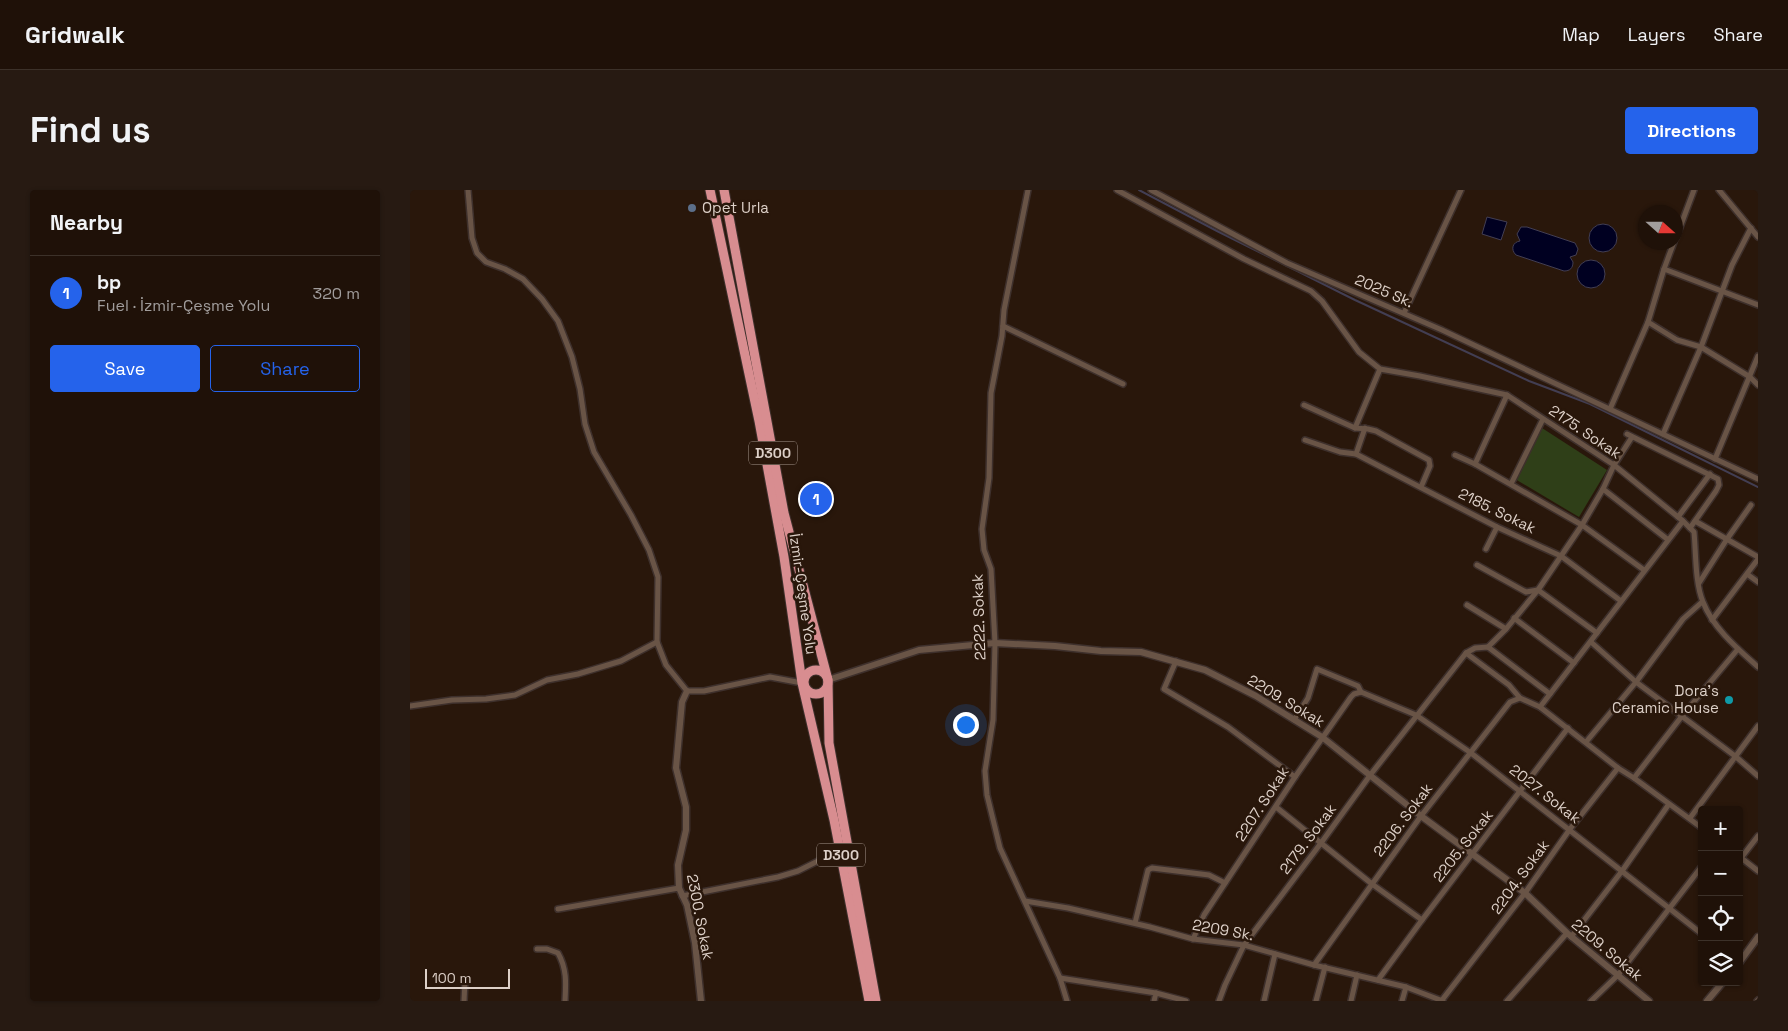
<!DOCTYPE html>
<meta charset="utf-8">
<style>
body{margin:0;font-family:"Space Grotesk",sans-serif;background:#271a12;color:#f1f3f6}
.controls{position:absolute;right:15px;bottom:15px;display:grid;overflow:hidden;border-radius:5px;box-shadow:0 1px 4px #0004}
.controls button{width:45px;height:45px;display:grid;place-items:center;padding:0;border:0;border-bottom:1px solid #3c3129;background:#1f1108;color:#f1f3f6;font:25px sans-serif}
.compass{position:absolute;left:1228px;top:15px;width:45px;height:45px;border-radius:50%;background:#1f1108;box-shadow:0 1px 4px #0004;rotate:111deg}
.scale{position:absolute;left:15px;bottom:12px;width:85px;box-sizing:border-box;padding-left:5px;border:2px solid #ddd0c8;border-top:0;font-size:14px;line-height:18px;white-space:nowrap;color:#ddd0c8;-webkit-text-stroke:4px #29170b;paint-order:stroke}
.you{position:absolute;left:555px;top:534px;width:18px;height:18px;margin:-12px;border:4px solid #fff;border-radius:50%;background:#1a73e8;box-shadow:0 0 0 8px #1a73e833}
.badge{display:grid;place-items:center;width:32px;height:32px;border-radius:50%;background:#2563eb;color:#fff;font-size:16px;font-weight:700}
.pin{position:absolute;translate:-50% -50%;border:2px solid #fff;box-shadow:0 1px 5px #0006}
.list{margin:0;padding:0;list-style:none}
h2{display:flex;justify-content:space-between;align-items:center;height:65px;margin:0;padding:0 20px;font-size:21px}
h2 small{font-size:16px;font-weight:400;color:#a19d9c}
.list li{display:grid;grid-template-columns:32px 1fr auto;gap:15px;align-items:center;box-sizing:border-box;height:75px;padding:0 20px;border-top:1px solid #3c3129}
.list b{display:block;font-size:19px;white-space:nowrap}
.list p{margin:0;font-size:16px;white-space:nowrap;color:#a19d9c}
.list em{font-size:16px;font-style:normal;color:#a19d9c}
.actions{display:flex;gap:10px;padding:15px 20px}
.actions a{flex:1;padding:11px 0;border:1px solid #2563eb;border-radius:5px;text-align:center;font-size:18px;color:#2563eb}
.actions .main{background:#2563eb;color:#fff}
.icon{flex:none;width:28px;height:28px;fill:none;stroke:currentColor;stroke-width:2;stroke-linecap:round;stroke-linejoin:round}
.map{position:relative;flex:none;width:1348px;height:811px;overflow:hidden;border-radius:5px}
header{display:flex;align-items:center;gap:30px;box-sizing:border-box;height:70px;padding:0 25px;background:#1f1108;border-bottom:1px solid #3c3129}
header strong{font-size:24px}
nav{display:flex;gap:28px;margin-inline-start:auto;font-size:18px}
.intro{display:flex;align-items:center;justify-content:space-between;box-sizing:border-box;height:120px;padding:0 30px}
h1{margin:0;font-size:35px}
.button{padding:12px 22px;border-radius:5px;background:#2563eb;color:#fff;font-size:18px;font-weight:700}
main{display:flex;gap:30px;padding:0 30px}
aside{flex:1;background:#1f1108;border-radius:5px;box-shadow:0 1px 4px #0004}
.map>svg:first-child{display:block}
.green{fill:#2f3f18}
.water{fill:#000021;stroke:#423e53}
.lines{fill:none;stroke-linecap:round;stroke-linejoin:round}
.stream{stroke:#423e53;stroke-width:2}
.minor-casing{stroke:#3e302c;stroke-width:8}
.tertiary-casing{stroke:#3e302c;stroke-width:9}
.trunk-casing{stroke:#3e302c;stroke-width:11}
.minor{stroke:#695446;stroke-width:5}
.tertiary{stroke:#695446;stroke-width:6}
.trunk{stroke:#d88d90;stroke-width:9}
.service-dot{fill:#5c6f8a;stroke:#29170b;stroke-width:2}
.culture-dot{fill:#0f9aa8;stroke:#29170b;stroke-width:2}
.labels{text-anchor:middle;stroke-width:5;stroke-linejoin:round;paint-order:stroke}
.shield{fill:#29170b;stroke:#a7988f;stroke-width:1}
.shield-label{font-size:14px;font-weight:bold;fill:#ddd0c8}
.poi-label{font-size:15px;fill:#ddd0c8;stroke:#29170b;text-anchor:start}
.street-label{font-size:15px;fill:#ddd0c8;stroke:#29170b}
</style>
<header>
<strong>Gridwalk</strong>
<nav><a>Map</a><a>Layers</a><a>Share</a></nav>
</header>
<div class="intro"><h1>Find us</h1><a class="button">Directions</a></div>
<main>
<aside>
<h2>Nearby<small></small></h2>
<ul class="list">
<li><span class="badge">1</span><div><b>bp</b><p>Fuel · İzmir-Çeşme Yolu</p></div><em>320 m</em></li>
</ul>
<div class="actions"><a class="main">Save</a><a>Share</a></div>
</aside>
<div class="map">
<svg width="1348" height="811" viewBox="0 0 1348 811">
<rect width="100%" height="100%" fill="#29170b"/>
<path class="green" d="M1132,238L1197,280L1169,327L1105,289Z"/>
<g class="water">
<path d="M1077,27L1097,32L1091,50L1072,44Z"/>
<circle cx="1193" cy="48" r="14"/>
<path d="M1111,37H1117L1165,53L1168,59L1166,65L1160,67L1163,72C1163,78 1160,81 1154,81L1106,65C1100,59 1103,52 1110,51L1107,44Z"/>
<circle cx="1181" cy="84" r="14"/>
</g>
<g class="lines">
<path class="stream" d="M729,0L807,41L945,110L1119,191L1180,214L1348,297"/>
<g class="minor-casing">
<g id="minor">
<path d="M58,0L62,48L67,63L76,72L95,79L113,89L132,109L148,131L162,167L170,199L175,234L184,262L221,325L239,360L248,387L247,452L256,475L277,501H294L360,487L392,493"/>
<path d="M618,0L594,120L592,146L581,203L579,288L572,339L574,360L581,379L585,453L583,530L575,581L577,605L590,658L650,788L657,811"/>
<path d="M707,0L834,69L901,101L912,111L949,162L970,179L1010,186L1097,205L1204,275L1273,331L1284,342C1286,363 1285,393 1293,412C1303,438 1328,459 1348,477"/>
<path d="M741,0L877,73L1032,140L1348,289"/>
<path d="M1309,0L1348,47"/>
<path d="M1266,48L1284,0"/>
<path d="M1254,79L1348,115"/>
<path d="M994,123L1051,0"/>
<path d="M1238,132L1267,150L1291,157L1340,187L1348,195"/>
<path d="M593,136L713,194"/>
<path d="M970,179L945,238L958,239L966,241L1019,270L1020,276L1011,297"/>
<path d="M894,215L945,238"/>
<path d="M1200,219L1238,132L1254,79L1264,52"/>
<path d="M1217,244L1308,289L1309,295L1306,301L1280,338"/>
<path d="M1253,244L1291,157L1322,75L1341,38"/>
<path d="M895,250L930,262L946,264L1087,337L1151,366L1211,411"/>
<path d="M946,264L955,238"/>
<path d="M1045,265L1065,274L1172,335L1234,380"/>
<path d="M1305,269L1348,166"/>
<path d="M1065,274L1097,205"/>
<path d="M1101,294L1133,229"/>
<path d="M1193,299L1257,349"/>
<path d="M1268,327L1300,284"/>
<path d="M1285,331L1348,367"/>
<path d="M1076,359L1087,337"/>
<path d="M1067,375L1116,402L1128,400L1187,443"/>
<path d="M1337,384L1348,392"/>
<path d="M1289,393L1317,349L1341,315"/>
<path d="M1057,415L1096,439"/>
<path d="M1104,428L1164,473"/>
<path d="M1302,430L1348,369"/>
<path d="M1181,452L1226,492L1325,566L1348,586"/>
<path d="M1078,457L1096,439L1128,400L1172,335L1193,299L1204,275L1222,247"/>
<path d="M1056,463L1099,495L1110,508L1130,517L1208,578L1224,588L1292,638"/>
<path d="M766,471L754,499L818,537L885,587"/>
<path d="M951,502L1006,525L1061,563L1292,744"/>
<path d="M0,516L42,510L76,509L105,505L137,490L168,484L211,471L247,452"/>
<path d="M1130,517L1273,331"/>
<path d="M884,530L898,508L907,479L948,496L951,502"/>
<path d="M1176,552L1226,492L1273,429L1292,412"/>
<path d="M1224,588L1272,526L1328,459"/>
<path d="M866,617L962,694L1012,730"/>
<path d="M1280,628L1348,536"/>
<path d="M1330,667L1348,681"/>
<path d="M1331,668L1348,646"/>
<path d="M272,706L368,687L388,681L430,660"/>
<path d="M615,711L658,718L740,737L783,749L834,755L904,775L996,797L1033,811"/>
<path d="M148,719L269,698"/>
<path d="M725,733L738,680L742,678L799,685L815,693"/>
<path d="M1161,747L1212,681L1259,614"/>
<path d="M783,749L794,725L885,587L941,507L944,504L951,502"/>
<path d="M127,759H137L148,763C157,779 156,793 155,811"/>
<path d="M904,775L1011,626L1100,512L1110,508"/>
<path d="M650,788L746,803L744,811"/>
<path d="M968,790L1012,730L1158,538"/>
<path d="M746,803L776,811"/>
<path d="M1032,810L1115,703L1160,639L1208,578"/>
<path d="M54,811L55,791"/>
<path d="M809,811L815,795L834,755L911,653L961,584L1056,463L1065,458L1078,457L1140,504"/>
<path d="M854,811L865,764"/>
<path d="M906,811L915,777"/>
<path d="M941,811L947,785"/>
<path d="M992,811L996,797"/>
<path d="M1097,811L1157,743"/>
<path d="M1181,811L1208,785L1292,676"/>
<path d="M1347,811L1348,810"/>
</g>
</g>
<g class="tertiary-casing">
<g id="tertiary">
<path d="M418,490L509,460L585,453L645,456L691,461L731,462L795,480L846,506L912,547L1011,626L1115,703L1157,743L1239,811"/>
<path d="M277,501L272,512L266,578L276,617V640L268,675L269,698L277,715L285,753L291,811"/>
<path d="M1329,773L1348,747"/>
<path d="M1297,811L1313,792"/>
</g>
</g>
<g class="trunk-casing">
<g id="trunk">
<path d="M300,0L349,231L374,367L392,493L424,630L459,811"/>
<path d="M314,0L374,323L418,490L419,553L466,811"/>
<circle cx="406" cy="492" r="12"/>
</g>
</g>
<use href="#minor" class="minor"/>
<use href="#tertiary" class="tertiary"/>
<use href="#trunk" class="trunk"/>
</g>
<circle class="service-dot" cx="282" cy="18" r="5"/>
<circle class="culture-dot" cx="1319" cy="510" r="5"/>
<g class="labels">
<g class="shield">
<rect x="339" y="251.5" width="48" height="23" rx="4"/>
<rect x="407" y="653.5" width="48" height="23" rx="4"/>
</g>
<g class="shield-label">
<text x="363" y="268">D300</text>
<text x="431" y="670">D300</text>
</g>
<g class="poi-label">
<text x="292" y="23">Opet Urla</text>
<text x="1309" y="506" text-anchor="end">Dora's<tspan x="1309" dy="17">Ceramic House</tspan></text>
</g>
<g class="street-label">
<text transform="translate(974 101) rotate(23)" y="5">2025 Sk.</text>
<text transform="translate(1175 242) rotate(34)" y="5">2175. Sokak</text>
<text transform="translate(1087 321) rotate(26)" y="5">2185. Sokak</text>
<text transform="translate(393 404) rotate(82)" y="5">İzmir-Çeşme Yolu</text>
<text transform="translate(569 427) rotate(-92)" y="5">2222. Sokak</text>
<text transform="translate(876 511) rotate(31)" y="5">2209. Sokak</text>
<text transform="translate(1135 604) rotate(38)" y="5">2027. Sokak</text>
<text transform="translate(852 614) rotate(-57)" y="5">2207. Sokak</text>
<text transform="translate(993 630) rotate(-53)" y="5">2206. Sokak</text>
<text transform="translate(898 649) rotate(-53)" y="5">2179. Sokak</text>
<text transform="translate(1053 656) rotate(-52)" y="5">2205. Sokak</text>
<text transform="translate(1110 687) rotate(-54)" y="5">2204. Sokak</text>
<text transform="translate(290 727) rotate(79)" y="5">2300. Sokak</text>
<text transform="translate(813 740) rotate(10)" y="5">2209 Sk.</text>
<text transform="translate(1197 760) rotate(40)" y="5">2209. Sokak</text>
</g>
</g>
</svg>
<div class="controls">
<button>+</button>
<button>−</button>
<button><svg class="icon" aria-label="locate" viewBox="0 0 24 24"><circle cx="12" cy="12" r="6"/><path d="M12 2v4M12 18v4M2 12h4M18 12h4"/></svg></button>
<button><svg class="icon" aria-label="layers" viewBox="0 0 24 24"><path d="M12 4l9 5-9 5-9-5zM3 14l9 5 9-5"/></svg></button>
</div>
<svg class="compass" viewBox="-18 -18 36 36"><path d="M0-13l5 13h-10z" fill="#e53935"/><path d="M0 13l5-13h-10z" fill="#a19d9c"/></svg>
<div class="scale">100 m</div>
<div class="you"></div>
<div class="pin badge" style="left:406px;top:309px">1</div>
</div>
</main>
